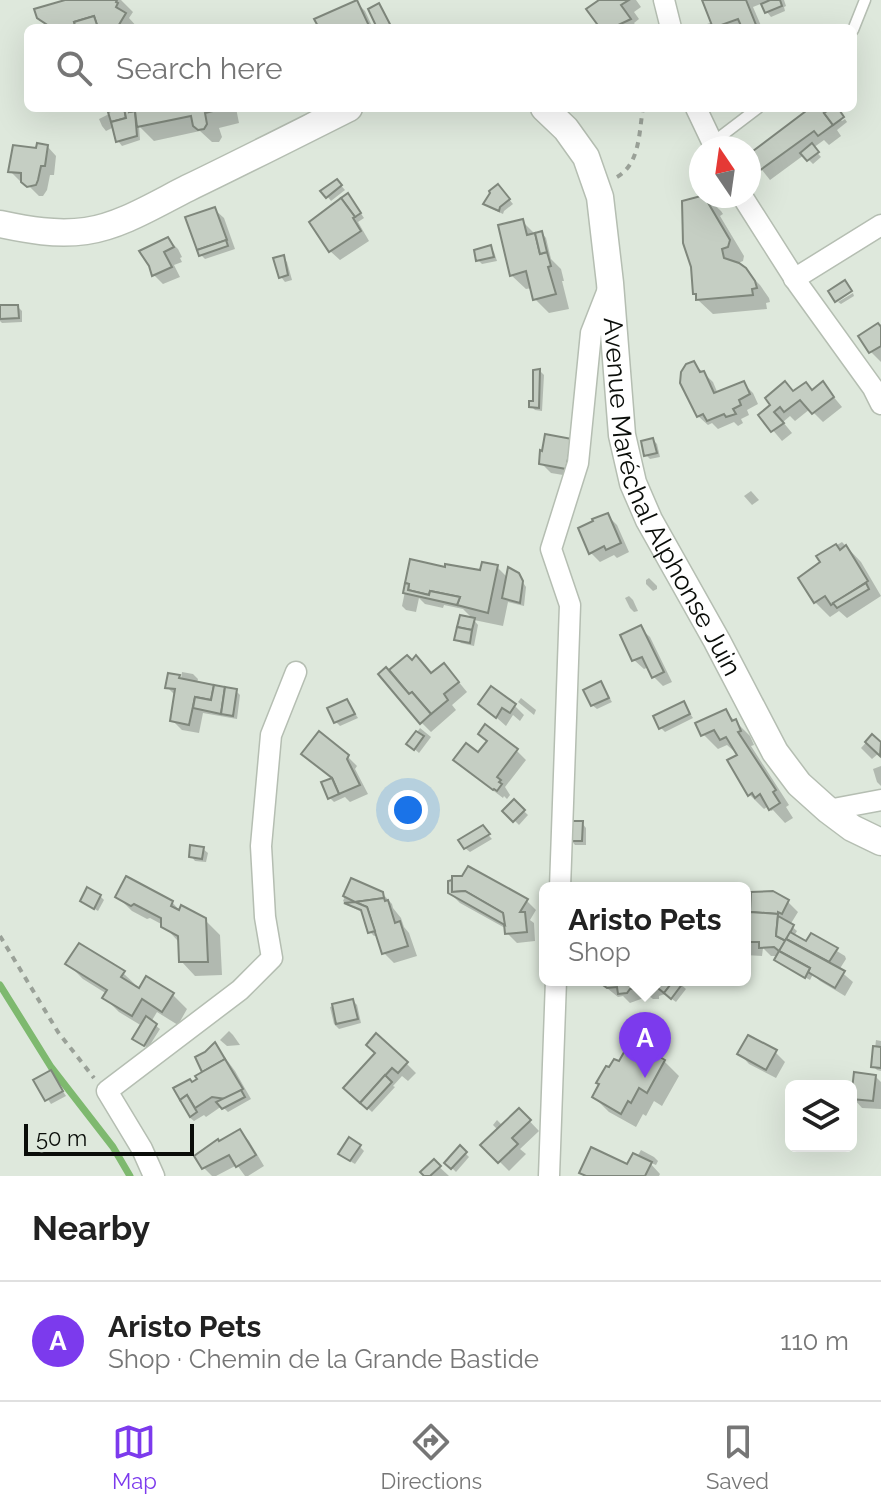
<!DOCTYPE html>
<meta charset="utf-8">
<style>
body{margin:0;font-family:Raleway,sans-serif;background:#f2f2f2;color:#222}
.controls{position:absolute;right:24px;bottom:24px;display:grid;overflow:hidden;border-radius:12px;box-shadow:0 8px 32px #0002}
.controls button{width:72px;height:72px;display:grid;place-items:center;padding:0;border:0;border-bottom:2px solid #e0e0e0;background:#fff;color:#222;font:40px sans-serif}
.compass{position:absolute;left:689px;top:136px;width:72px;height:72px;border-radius:50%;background:#fff;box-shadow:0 8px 32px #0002;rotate:347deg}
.scale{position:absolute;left:24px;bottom:20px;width:170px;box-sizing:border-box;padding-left:8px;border:4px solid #0a0d09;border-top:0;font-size:22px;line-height:28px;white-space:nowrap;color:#0a0d09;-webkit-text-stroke:6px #dee8dc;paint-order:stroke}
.you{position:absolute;left:408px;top:810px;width:28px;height:28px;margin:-20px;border:6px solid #fff;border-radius:50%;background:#1a73e8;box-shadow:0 0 0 12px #1a73e833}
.badge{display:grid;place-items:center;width:52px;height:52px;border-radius:50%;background:#7c3aed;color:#fff;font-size:26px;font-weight:700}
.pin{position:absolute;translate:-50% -66px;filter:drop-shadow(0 2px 4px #0008)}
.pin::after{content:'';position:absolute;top:42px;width:28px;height:24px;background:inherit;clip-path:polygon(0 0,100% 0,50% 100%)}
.popup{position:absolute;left:539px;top:882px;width:212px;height:104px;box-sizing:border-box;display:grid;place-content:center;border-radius:12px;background:#fff;filter:drop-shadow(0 2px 6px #0005);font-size:26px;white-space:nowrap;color:#767676}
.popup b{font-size:30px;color:#222}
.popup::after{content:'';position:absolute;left:50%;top:100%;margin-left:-16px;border:16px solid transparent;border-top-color:#fff}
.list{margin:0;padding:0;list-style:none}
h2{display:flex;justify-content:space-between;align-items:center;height:104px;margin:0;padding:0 32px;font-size:34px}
h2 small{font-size:26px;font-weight:400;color:#767676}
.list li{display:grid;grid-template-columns:52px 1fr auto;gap:24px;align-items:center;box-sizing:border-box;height:120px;padding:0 32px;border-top:2px solid #e0e0e0}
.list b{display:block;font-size:30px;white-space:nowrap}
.list p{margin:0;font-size:26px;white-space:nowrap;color:#767676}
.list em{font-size:26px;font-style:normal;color:#767676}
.icon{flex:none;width:44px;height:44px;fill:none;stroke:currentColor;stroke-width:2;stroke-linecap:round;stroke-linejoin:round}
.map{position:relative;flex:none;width:881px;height:1176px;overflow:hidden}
.search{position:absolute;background:#fff;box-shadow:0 8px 32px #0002;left:24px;right:24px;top:24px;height:88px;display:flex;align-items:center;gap:20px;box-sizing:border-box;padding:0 28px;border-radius:12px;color:#767676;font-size:30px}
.sheet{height:224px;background:#fff}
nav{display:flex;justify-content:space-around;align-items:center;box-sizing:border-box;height:112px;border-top:2px solid #e0e0e0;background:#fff;font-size:22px;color:#767676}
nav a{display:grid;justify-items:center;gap:4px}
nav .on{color:#7c3aed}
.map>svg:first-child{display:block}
.shadow{fill:#0003}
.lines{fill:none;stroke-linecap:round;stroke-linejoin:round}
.stream{stroke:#7eb96f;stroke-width:7}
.building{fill:#c5cec3;stroke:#7f877c;stroke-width:2}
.service-casing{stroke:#b5beb2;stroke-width:13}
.minor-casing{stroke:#b5beb2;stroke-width:23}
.secondary-casing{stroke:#b5beb2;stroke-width:29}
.path{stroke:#9aa198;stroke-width:4;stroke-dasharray:6 6;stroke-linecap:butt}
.service{stroke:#fff;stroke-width:10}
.minor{stroke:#fff;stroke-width:20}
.secondary{stroke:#fff;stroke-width:26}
.labels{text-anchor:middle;stroke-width:6;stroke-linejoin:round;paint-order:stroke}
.street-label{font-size:26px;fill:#0a0d09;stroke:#dee8dc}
</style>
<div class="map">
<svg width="881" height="1176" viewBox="0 0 881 1176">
<rect width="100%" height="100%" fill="#dee8dc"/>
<g class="shadow">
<path d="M72,0H121L133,12L129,18L138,28H57L48,22V25L39,16Z"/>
<path d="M602,0H636L641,7L634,12L639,19L634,23L638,28H602Z"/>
<path d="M704,0H784L786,6L784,7L785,11L771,17L767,12L763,3L753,7L762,28H701V26L713,22Z"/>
<path d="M356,2L365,11L373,28H321Z"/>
<path d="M121,108H236L239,123L219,128L222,137L219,142H212L200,131L154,141L139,126L140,140L122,146L118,141L114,127L106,131L102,126L99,119Z"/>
<path d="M813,108H835L839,118L842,121L845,119L847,122L837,130L841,136L829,145L824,140L813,148L821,157L813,164L804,155L770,180L750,155Z"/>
<path d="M47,146L56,156L54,175H50L47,190L43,196H39L24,181H20L10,171L37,150Z"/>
<path d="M337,181L345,190L331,201L323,191Z"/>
<path d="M502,191L513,204L504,211L503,214L490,208L486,204Z"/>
<path d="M706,197L721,211L723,214L720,216L744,256L743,261L736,264L745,270L760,285L769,298L770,302L766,303L767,309L713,314L698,300L693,266Z"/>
<path d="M352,200L364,218L358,222L369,241L340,260L330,251Z"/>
<path d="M214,209L224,218L235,249L205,259L201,255Z"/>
<path d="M522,221L536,235L542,233L546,238L551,259L561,269L564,281H562L569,309L549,313L535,299L532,288L526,289L511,275Z"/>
<path d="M168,239L178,249L182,257L180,258L182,262L174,265L180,277L163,284L154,275Z"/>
<path d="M490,248L494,252L497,261L482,264L478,260Z"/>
<path d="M283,258L287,262L292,280L285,282L281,277Z"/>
<path d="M853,293L854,296L841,304L838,302Z"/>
<path d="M0,307H18L22,311V322L2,323L0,321Z"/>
<path d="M881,324V362L871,352L861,336Z"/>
<path d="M693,363L713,382L718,394L744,384L753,393L758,404L747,410L749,415L741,419L743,423L738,426L734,422L718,429L712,423L708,425L698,416Z"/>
<path d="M540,371L544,375L542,411L535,410L531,406L535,403Z"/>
<path d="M823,384L842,407L823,422L810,409L795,421L790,416L783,422L792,433L782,441L761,416L773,405L794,393L813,392Z"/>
<path d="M653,440L657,444L660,457L650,459L646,455Z"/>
<path d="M581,451L575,477L551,473L541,463Z"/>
<path d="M751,491L759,500L752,505L744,496Z"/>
<path d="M607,515L617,525L629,552L617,558L614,555L600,562L591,553Z"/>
<path d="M842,542L861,562L881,596L847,618L839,611L830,617L815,602L823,562L819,556Z"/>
<path d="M411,562L446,569L482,572L497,567L508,578L518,575L526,587L524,606L508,602L503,626L474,620L463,609L444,605L443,608L425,604L419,598L416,612L406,610L402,606Z"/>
<path d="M649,578L657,586V589L653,591L646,584V580Z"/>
<path d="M629,596L633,600L638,611L634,612L630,608L625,598Z"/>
<path d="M474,620L478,625L474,646L461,643L457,639Z"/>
<path d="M640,628L650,637L672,682L663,686L654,677L649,667L644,669L634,660Z"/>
<path d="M407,657L432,675H453L467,692L452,705L456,710L431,732L421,722L389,672Z"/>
<path d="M182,672L193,674L198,679L197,683L236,691L240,695L237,719L203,713L199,733L182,730L172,720L176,696L167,687L179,677L181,679Z"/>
<path d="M601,684L612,702L597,709L592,705Z"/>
<path d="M521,698L536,710L534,715L518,702Z"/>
<path d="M347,701L358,718L340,726L336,722Z"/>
<path d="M480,703L515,706L524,715L520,721L513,715L506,726Z"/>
<path d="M683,703L693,718L665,732L661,728Z"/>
<path d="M726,712L750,736L754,745L751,746L789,805L786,807L793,818L785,823L773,810L771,811L767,807L764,809L750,795L730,761L740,756L738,752L736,753L727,745L718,749L703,734Z"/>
<path d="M420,728L431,737L419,753L409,744Z"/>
<path d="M872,736L881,745V755L879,753L872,759L861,748Z"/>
<path d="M516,750L526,760L505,787L510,795L507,799L504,796L503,798L465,769L478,755Z"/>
<path d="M348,757L357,766L355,769L368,794L350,802L345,797L334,802L330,798L334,779Z"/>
<path d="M881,766V786L877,782L873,769Z"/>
<path d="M514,802L528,815L519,825L505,811Z"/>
<path d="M582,823L586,828V845H575L571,840Z"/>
<path d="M482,828L492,839L470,852L465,848Z"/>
<path d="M203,849L208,853L206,862L195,861L191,856Z"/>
<path d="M352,880L382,893L392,904L393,908L401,918L404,927L409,933L417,956L394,963L384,953L378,935L374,936L370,932L364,913L347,905L343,901Z"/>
<path d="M450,893L526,900L536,910L530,920L534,923L535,941L517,943L507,933L505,928L460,903Z"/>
<path d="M772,893L788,902L798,912L790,925L797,931L794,936L807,944L812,936L845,956L846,959L839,970L853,982L845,996L820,981L813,974L810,980L781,964L778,956H771L763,948L762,956L745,955V914H749L752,917Z"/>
<path d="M100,896L104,900L98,911L82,901Z"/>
<path d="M117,896L172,902L180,911L205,920L220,935L222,975L195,976L181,961L178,941L163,925L150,918L147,919L132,911Z"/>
<path d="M68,964L123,973L140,989L173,995L187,1009L178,1025L157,1012L151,1022L160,1029L148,1048L139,1043L142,1026L119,1012L104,997L107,994L83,979Z"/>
<path d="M597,980H676L686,989L676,1002L665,994L659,996V999H653L649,996L630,1003L623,996L618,997Z"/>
<path d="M353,1001L357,1005L361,1023L339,1029L334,1024L330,1007Z"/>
<path d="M229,1031L233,1035L240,1045L227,1046L220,1040Z"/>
<path d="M876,1040L881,1041V1071L877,1070L873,1066Z"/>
<path d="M215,1044L235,1071L251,1099L228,1112L222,1106L206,1117L204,1115L194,1121L189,1117L191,1115L176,1088L192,1084L206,1072L204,1070Z"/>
<path d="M775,1052L785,1062L776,1078L749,1064L740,1054Z"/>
<path d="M377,1054L406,1063L416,1073L408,1081L402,1076L393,1086L395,1087L372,1112L346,1088Z"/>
<path d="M664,1061L679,1076L662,1106L654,1101L646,1116L643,1114L636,1127L609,1112L594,1097Z"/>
<path d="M51,1073L66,1096L51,1104L36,1081Z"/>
<path d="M855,1074L875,1076L881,1082V1109L862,1108L854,1099L855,1119H851V1099L852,1101Z"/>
<path d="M519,1110L539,1131L520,1149L526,1154L509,1171L483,1145L498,1130L493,1125L497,1120L503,1126Z"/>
<path d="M788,1114H791V1134L790,1133Z"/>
<path d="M240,1131L249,1141L264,1166L248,1176H245L237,1165L216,1176H212L204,1168Z"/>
<path d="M360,1147L364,1151L355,1164L345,1158Z"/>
<path d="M460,1148L469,1157L456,1172L447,1163Z"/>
<path d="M641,1150L654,1157L658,1161L656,1165L649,1162L660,1174L659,1176H585L582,1172L628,1167L637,1157Z"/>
<path d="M434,1162L449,1176H426Z"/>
</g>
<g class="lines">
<path class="stream" d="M0,985L51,1067L113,1147L130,1176"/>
</g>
<g class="building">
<path d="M65,0H117L116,2L118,3L116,7L126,13L117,28H98L94,16L74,22L76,28H52L37,18L34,9Z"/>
<path d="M357,0L370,28H319L314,19Z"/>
<path d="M599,0H629L621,5L631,19L612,28H600L586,9Z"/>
<path d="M702,0H746L756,25L749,28H742L738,19L713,28Z"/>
<path d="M770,0H780L782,6L765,13L761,4Z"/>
<path d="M379,3L392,28H377L368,9Z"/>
<path d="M94,16L98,28H76L74,22Z"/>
<path d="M117,108H124L126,118L111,122L108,112Z"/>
<path d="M124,108H128L129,112L135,111L137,136L116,142L111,122L126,118Z"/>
<path d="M128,108H225L205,113L207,124L204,129L198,130L193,126L191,116L137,127L135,111L129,112Z"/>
<path d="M810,108H832L824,113L833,125L818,136L814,131L759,171L749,157V154Z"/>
<path d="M832,108H838L844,117L833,125L824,113Z"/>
<path d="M37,143L48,145L45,166H41L38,180L36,185L27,187L21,182V173L8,172L13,145L36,148Z"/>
<path d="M812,143L819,152L807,161L800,153Z"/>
<path d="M337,179L342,185L326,198L320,191Z"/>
<path d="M498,184L510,199L500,207L499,211L483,204L490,193L489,191Z"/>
<path d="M348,193L361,213L355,217L341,198Z"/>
<path d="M701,196H708L710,199L707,201L730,240L728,247L722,249L724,258L739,263L746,268L755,281L757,288L752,289L753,295L696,300V294H693L691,267L683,243L682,201Z"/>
<path d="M341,198L355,217L353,218L361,231L329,252L309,222Z"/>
<path d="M215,207L227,240L197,250L185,217Z"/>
<path d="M523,219L527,235L535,233L540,254L547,252L551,266L548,267L556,294L533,300L526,271L510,276L498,225Z"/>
<path d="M542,231L547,252L540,254L535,233Z"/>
<path d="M168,237L174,247L164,252L172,267L152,276L149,266L139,251Z"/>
<path d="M226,240L228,246L199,256L197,250Z"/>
<path d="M491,245L494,257L476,261L474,250Z"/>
<path d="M284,255L288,275L279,278L273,258Z"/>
<path d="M845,280L852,291L835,302L828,291Z"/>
<path d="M0,305H18L19,318L0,319Z"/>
<path d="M878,323L881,327V346L869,353L858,336Z"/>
<path d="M694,361L700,372L704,371L714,393L744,381L750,394L739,400L741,405L733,409L736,414L726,417L724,414L707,421L703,414L697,417L680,383L681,372L686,364Z"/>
<path d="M540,369L539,408L529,407V401H533V370Z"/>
<path d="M785,381L793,391L806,382L812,390L823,381L834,397L812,414L800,400L784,412L780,407L774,412L784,423L771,432L758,415L770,405L765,398Z"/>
<path d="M545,434L572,439L566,469L539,464L540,450L542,451Z"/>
<path d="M653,438L657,453L644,456L641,441Z"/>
<path d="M608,513L621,543L606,550L604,546L589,554L578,528L593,521L592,519Z"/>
<path d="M836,544L840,550L846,545L868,581L831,605L825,596L814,603L798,578L820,562L816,556Z"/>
<path d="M410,559L445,567V564L480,570L482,562L498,565L488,613L457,605L460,597L430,591L429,595L408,590L409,584L405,583Z"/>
<path d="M508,567L519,573L523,581L520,603L502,598Z"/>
<path d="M405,583L409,584L408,590L429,595L430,591L460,597L457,605L403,593Z"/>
<path d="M866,583L869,589L837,608L833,603Z"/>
<path d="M460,615L475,618L472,630L457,627Z"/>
<path d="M641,625L664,672L652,678L642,657L632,661L620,635Z"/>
<path d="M457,627L472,630L470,643L454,640Z"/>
<path d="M407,655L412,660L416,655L431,673L444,663L459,682L444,694L448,700L431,714L412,692L409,694L389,670Z"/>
<path d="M386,667L409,694L412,692L431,714L420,724L378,674Z"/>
<path d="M168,673L180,675L179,678L214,685L211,700L195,697L189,725L170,721L175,689L165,688Z"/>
<path d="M601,681L609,698L591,706L583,690Z"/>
<path d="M214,685L225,687L221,714L193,708L195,697L211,700Z"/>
<path d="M491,686L516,704L510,713L502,708L496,718L478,704Z"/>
<path d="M225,687L237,689L233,716L221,714Z"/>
<path d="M347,699L355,714L334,723L327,708Z"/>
<path d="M684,701L690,714L659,729L653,716Z"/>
<path d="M726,709L732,721L736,719L741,731L738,732L776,790L773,792L780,803L769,810L760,794L755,798L752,793L748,796L727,760L737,755L726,737L720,740L714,730L701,736L695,723Z"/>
<path d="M485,724L518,749L497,777L501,780L499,782L502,784L497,791L494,789L493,790L453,760L466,743L478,752L487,741L478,734Z"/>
<path d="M319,731L349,755L347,759L360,785L339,794L332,778L301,754Z"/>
<path d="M416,731L424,736L414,750L406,744Z"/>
<path d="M872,734L881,742L880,756L865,742Z"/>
<path d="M332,778L339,794L328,799L321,782Z"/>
<path d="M514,799L525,810L513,822L502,811Z"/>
<path d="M570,821H583L582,841H569Z"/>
<path d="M483,825L490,834L464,849L458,840Z"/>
<path d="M190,845L204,847L202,859L189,857Z"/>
<path d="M468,866L528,899L520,912H525L527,932L505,934L503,913L465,891L452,892V876H462Z"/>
<path d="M126,876L173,901L171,906L179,910L181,905L206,918L208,962H179L178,936L161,927V918L134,904L131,906L115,897Z"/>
<path d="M351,878L383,892L384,898L355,902L343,896Z"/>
<path d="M452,880V892L465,891L503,913L505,925L448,893V881Z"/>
<path d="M87,887L101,895L94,909L80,901Z"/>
<path d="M773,891L789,900L782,914L778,912V914L750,912L751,892Z"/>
<path d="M384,898L385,901L388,900L395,923L400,921L408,946L382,954L367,907L355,902Z"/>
<path d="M355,902L367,907L375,931L368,933L361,910L344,903Z"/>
<path d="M750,912L778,914L776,936L786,941L779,951L774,947L759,948V942H745V922H749Z"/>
<path d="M778,916L794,925L786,941L776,936Z"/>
<path d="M790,932L806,941L811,933L838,948L829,962L786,939Z"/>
<path d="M786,939L845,971L835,988L808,972L810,968L779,951Z"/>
<path d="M79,943L125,971L121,977L139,988L146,976L174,993L162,1012L142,999L132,1016L102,998L107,990L65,964Z"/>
<path d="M779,951L810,968L805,978L774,960Z"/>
<path d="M596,980H674L664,993L654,985L650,987L651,990L642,991L638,988L630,989L627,993L618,994L617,987L607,988Z"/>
<path d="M674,980H679L683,983L671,999L664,993Z"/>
<path d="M353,999L358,1019L336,1024L332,1004Z"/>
<path d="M146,1016L157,1024L144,1046L132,1039Z"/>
<path d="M376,1033L408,1062L398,1073L392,1068L360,1103L343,1088L375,1053L366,1045Z"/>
<path d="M748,1035L777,1050L766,1070L737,1054Z"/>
<path d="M631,1040L665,1060L647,1093L639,1088L631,1103L628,1101L621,1114L592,1097L599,1084L596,1083L606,1066L609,1067L614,1059L619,1061Z"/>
<path d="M215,1042L225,1059L202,1072L195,1057L205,1052Z"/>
<path d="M873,1046L881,1047V1068L871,1067Z"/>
<path d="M225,1059L243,1089L226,1099L212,1097L195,1108L187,1095L180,1100L173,1088L190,1079L192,1082L197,1079L195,1076Z"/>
<path d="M51,1070L63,1091L45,1101L33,1080Z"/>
<path d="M854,1072L876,1075L873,1101L851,1099Z"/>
<path d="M385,1075L392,1082L367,1109L360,1103Z"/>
<path d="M241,1090L245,1097L222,1109L216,1102Z"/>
<path d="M187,1095L197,1112L190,1117L180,1100Z"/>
<path d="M519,1108L531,1120L512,1138L518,1144L498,1163L480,1145Z"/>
<path d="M240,1129L256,1155L236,1167L229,1155L202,1169L194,1156L218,1139L219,1141Z"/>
<path d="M349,1137L361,1145L350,1161L338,1154Z"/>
<path d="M460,1145L467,1152L451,1169L444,1163Z"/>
<path d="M591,1147L627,1164L633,1153L652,1162L645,1176H586L579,1173Z"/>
<path d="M434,1159L441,1166L430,1176H424L420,1172Z"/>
</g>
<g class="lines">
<g class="service-casing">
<g id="service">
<path d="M853,30L865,0"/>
<path d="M712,143L758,108"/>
</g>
</g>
<g class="minor-casing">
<g id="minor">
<path d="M664,0L671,28"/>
<path d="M696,108L715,148"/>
<path d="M742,196L798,284L873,388L881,404"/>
<path d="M794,279L881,225"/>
<path d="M828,810L881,800"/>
<path d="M560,888L570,605L551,549L578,463L591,333L609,287"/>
<path d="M154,1176L142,1149L107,1091L240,990L272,958L265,917L261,846L271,735L296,672"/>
<path d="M549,1176L556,980"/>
</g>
</g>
<g class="secondary-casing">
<g id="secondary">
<path id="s1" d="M544,108L566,129L586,157L600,197L610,283L622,435L633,483L649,520L717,641L775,752L799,784L828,810L852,828L881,842"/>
<path d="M0,224C28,230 56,235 86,231C121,226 156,204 188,188C242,162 295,135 349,108"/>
</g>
</g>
<g class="path">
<path d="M617,177C640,164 639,132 643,108"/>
<path d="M0,936L58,1032L94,1078"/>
</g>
<use href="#service" class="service"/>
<use href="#minor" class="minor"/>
<use href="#secondary" class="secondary"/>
</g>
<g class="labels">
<g class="street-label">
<text dy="9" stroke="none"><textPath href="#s1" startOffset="420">Avenue Maréchal Alphonse Juin</textPath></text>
</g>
</g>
</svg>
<div class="controls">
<button><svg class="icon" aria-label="layers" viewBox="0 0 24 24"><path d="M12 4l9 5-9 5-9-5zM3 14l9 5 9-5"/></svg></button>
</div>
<svg class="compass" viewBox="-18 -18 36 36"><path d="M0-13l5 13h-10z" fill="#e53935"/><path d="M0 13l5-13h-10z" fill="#767676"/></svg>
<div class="scale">50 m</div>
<div class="you"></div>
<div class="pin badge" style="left:645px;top:1078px">A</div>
<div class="popup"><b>Aristo Pets</b>Shop</div>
<div class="search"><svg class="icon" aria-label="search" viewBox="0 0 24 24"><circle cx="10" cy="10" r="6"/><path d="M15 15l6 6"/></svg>Search here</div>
</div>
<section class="sheet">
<h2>Nearby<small></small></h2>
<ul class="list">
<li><span class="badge">A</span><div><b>Aristo Pets</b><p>Shop · Chemin de la Grande Bastide</p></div><em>110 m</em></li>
</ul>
</section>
<nav>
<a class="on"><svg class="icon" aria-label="map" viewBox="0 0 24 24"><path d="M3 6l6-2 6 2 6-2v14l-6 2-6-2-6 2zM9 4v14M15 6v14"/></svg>Map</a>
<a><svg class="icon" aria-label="directions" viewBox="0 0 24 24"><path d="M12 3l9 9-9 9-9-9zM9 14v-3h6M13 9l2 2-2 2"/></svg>Directions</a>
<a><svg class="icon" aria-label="saved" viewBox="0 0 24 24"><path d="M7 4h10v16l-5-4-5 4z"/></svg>Saved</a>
</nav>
